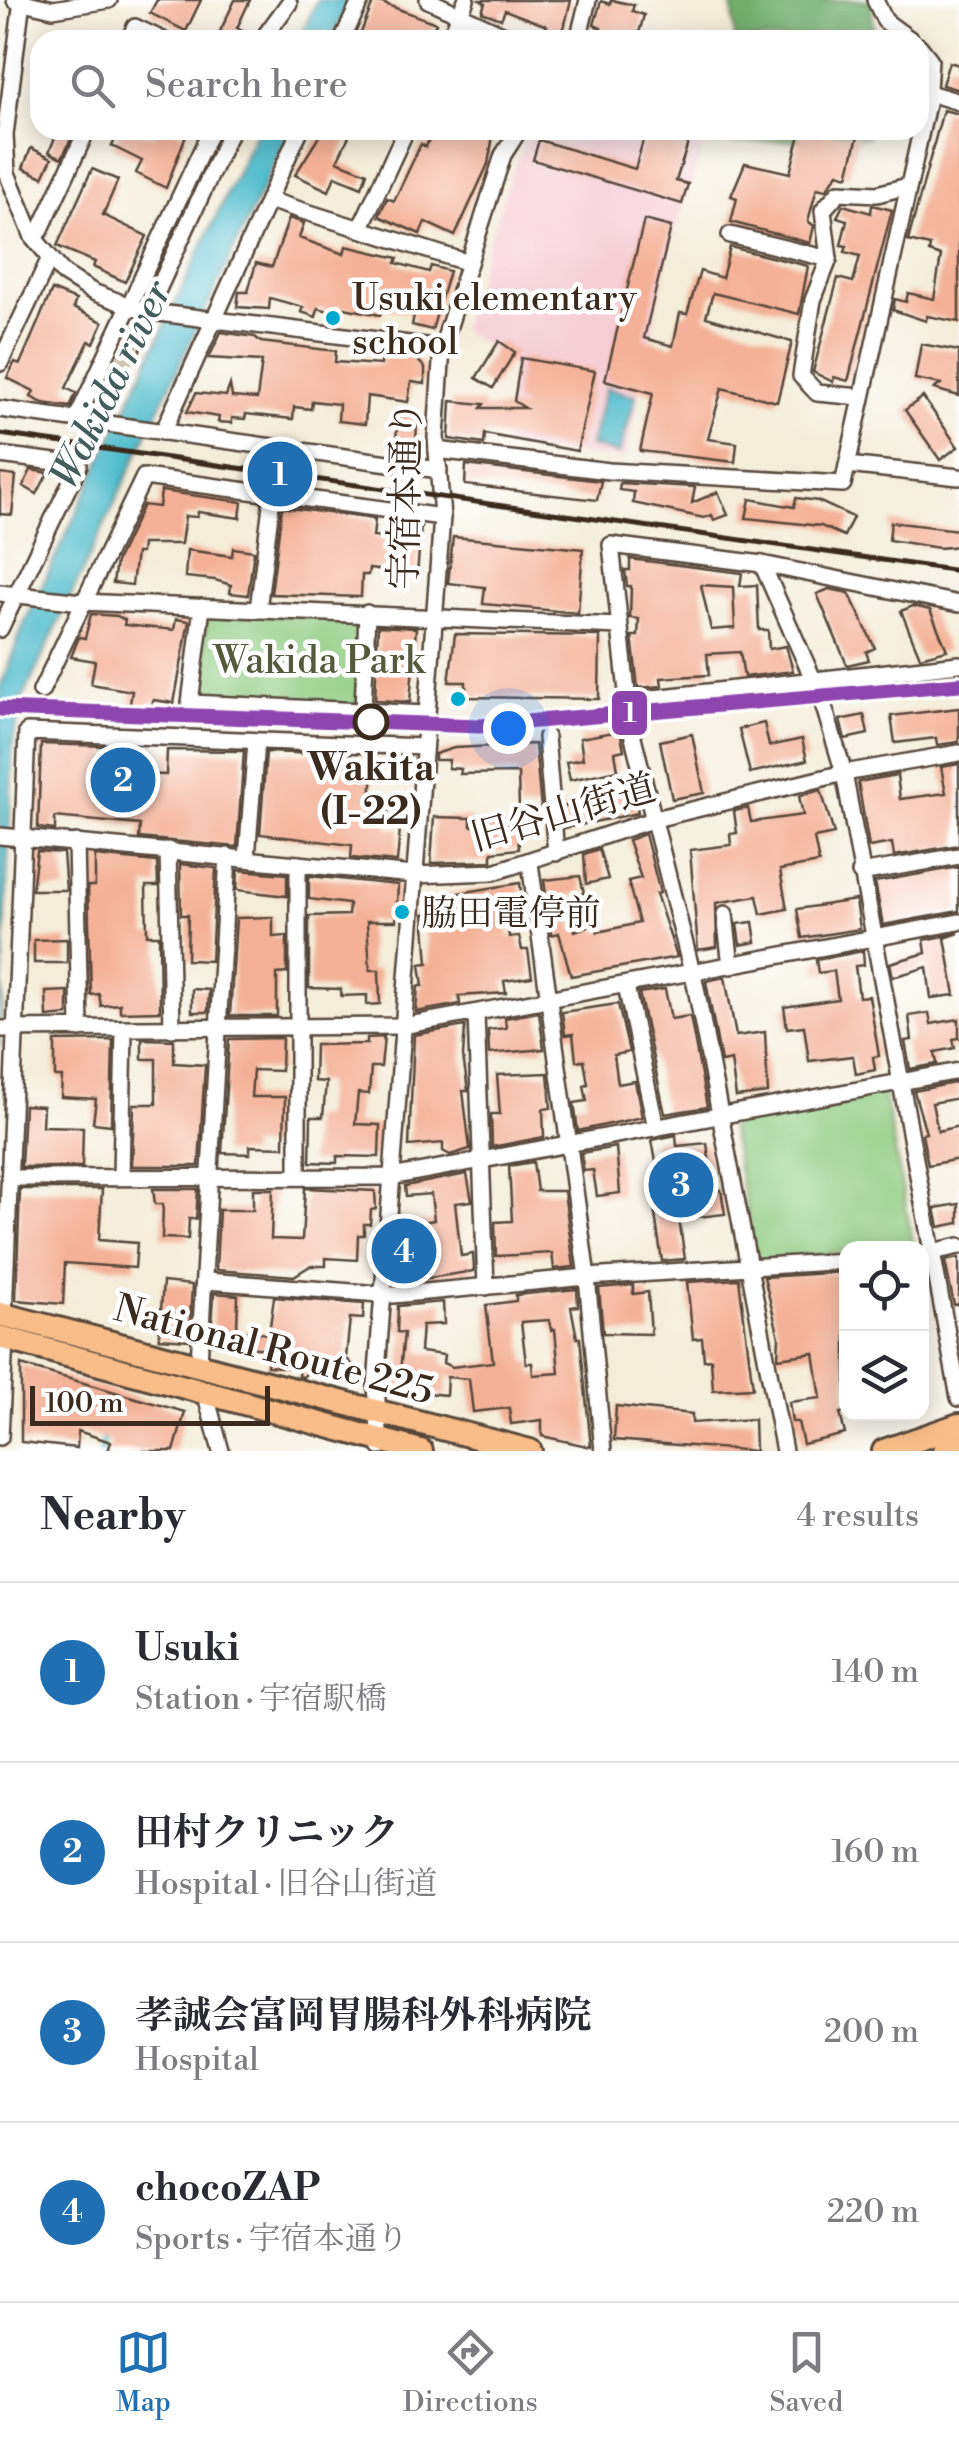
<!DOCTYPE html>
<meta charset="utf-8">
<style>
body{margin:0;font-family:"Libre Bodoni","Noto Serif JP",serif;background:#f2f2f3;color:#2b2b33}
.controls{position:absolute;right:30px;bottom:30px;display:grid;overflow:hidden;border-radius:20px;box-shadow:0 5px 25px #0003}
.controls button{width:90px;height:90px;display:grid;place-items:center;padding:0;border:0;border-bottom:2px solid #e1e1e2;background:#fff;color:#2b2b33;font:50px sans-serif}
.scale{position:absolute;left:30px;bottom:25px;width:240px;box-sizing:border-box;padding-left:10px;border:5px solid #3b2a1e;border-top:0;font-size:28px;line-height:35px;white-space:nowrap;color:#3b2a1e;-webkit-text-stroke:8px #fff;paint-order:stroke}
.you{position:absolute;left:508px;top:728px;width:35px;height:35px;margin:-25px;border:8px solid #fff;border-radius:50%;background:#1a73e8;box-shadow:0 0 0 15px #1a73e833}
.badge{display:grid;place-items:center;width:65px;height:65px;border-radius:50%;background:#1f6fb2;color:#fff;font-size:32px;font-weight:700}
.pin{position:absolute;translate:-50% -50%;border:5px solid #fff;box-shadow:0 2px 10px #0006}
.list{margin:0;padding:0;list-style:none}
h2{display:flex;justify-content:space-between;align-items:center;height:130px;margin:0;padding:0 40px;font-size:42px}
h2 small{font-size:32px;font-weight:400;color:#7c7c81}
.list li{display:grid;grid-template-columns:65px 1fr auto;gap:30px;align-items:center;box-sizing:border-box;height:180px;padding:0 40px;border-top:2px solid #e1e1e2}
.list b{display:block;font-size:38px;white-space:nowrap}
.list p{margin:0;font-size:32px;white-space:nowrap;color:#7c7c81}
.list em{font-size:32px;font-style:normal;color:#7c7c81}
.icon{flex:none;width:55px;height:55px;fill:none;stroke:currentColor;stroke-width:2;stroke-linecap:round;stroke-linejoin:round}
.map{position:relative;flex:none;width:959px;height:1451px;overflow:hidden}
.search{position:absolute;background:#fff;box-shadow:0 5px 25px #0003;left:30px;right:30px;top:30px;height:110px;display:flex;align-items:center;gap:25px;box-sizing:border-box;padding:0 35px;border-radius:30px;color:#7c7c81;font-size:38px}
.sheet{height:850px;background:#fff}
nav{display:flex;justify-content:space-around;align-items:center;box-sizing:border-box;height:140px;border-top:2px solid #e1e1e2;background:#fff;font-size:28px;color:#7c7c81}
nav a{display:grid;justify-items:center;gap:5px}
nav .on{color:#1f6fb2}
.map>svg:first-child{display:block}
.built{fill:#f6cfd6}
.green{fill:#8dca7f;stroke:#647a4e;stroke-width:2.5}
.forest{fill:#72ae6e;stroke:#566c46;stroke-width:2.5}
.water{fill:#50bccc;stroke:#467375;stroke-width:2.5}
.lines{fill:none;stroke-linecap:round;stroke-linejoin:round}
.stream{stroke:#50bccc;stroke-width:5}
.building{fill:#f4b197;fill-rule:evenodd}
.minor-tunnel{stroke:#cfc6b4;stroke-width:15;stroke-dasharray:15 8;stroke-linecap:butt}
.minor-casing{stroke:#57473a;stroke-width:20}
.highway-casing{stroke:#57473a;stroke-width:28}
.minor{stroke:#fff;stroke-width:15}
.highway{stroke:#f8bd88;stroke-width:22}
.rail{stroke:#3b2a1e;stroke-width:5}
.tram-1-casing{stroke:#fff;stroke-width:22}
.tram-1{stroke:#8e44ad;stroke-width:15}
.bus-dot{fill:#00a9ce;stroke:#fff;stroke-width:4}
.stop-dot{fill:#fff;stroke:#3b2a1e;stroke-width:5}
.labels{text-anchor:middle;stroke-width:9;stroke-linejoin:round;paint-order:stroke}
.bus-label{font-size:36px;fill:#3b2a1e;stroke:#fff;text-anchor:start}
.street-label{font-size:38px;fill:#3b2a1e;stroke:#fff}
.park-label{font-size:38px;fill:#545a3b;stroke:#fff}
.stop-label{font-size:38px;font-weight:bold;fill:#3b2a1e;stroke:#fff}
.water-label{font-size:40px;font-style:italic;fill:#425d5b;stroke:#fff}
.line-badge{stroke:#fff;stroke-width:4}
.badge-label{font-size:28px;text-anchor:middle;font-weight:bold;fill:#fff}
</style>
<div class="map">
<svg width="959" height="1451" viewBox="0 0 959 1451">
<rect width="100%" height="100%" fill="#fff"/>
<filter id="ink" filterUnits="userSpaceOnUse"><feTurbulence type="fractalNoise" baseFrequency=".01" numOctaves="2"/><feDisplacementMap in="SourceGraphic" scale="20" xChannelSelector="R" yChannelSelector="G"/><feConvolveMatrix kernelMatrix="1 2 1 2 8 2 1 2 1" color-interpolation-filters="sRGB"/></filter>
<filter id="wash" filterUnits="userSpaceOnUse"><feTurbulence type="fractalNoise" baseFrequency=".0048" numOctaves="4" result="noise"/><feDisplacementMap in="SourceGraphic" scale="40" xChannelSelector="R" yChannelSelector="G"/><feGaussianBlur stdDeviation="2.25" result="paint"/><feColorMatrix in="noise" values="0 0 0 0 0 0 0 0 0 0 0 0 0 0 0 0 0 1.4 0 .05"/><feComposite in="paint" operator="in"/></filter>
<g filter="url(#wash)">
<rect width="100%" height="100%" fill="#f4edd9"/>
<path class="built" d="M532,130H686L706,141L673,235L625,459L503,446L512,365L460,329L511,173Z"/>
<g class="green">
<path d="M214,613L359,618L358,706L203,698L197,692L207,619Z"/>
<path d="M883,1090L913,1243L762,1262L756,1257L730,1129L734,1120Z"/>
</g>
<g class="forest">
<path d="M732,0H871L875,40H735Z"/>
<path d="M703,130H870L868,137L731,143Z"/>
</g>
<g class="water">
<path d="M317,0H350L331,40H299Z"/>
<path d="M257,130H290L23,698L13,740L0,1048V688L23,626Z"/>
<path d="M606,388L636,396L619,454L590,446Z"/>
</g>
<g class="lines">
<path class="stream" d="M101,1451L106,1433"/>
</g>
<g id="blocks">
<g class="building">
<path d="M157,0H201L186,31L150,13Z"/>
<path d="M235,0H250L237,28L252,35L251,40H216Z"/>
<path d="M374,0L436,23L428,40H358Z"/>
<path d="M480,0H571L561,40H542L547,26L505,10L501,19L482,12L485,3Z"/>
<path d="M611,0L634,5L632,11L644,15L637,40H597L601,28L594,25L601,1L610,4Z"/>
<path d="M949,62L959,65V90L942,85Z"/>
<path d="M943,110L959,114V322L927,316L926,321L893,310L895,299L906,302L908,293L934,299L941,256L929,252L930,246L908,241Z"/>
<path d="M58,130H75L62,158L49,152Z"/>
<path d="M120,130L154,135L156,130H176L186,135L166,188L136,173L142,161L112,146Z"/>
<path d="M323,130L350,134L337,161L367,173L362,187L335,176L329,191L295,175Z"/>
<path d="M433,130H494L488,164L455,236L425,222L420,234L379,216L387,198L394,201L421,144L426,147Z"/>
<path d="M646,130L688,143L676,181L688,184L682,204L533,160L539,140L635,169Z"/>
<path d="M801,130L858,136L848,176L838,173L826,190L817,188L808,221L814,226L810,243L731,222L737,198L731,196L745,163L790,173Z"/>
<path d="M31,148L52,158L43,177L23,168Z"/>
<path d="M92,169L118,180L103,215L147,236L125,282L93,267L95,262L57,246Z"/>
<path d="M843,205L871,213L872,205L892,210L848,381L834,377L833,382L813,372L838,278L853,282L860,256L845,252L847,246L841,245L847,220L837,217Z"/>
<path d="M289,218L304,223L299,238L344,254L346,246L398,258L396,263L429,272L431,266L449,271L432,330L412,325L414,315L383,306L380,315L334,306L333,312L318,308L316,317L301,312L303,307L270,298L269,309L237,307L239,292H248L256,263L272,267Z"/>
<path d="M644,220L671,227L644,338L673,346L680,313L687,314L700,271L722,278L730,247L808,266L799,314L713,293L706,317L792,342L777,402L722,388L708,439L737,443L735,462L640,451L653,393L605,380Z"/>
<path d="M52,290L76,300L73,308L103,322L94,343L89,341L66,388L76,393L70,407L43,403L31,397L34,391L7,378L15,362L20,364Z"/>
<path d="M133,327L148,333L135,362L120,355Z"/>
<path d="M221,332L255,337L261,342L336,351L335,362L381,365L382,352L414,356L425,368V384L411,382L408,402L367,396L365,424L338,421L339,404L312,401L311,409L294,407L293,419L246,414L245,419L232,418V423L218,422L219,417L187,412L196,393L226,396L230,385L232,397L257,399L262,361L209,358Z"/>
<path d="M499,341L515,352L493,388L476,378Z"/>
<path d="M921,344L959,351V396L934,389L941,384L915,379Z"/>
<path d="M521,358L595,371L577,451L485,434L484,444L449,439L451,401L484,404L481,408H525L514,401Z"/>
<path d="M923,397L958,447L940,460L905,410Z"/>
<path d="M399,414L417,417L416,448L395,445Z"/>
<path d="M466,465L601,481L597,500L465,485Z"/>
<path d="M31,470L48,473L37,494L23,486Z"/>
<path d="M0,474L16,476L12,515L0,514Z"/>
<path d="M620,483L695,487L692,503L718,492L728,515L714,520L712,515L704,518L633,503L634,492L619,490Z"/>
<path d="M161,491L242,502L240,518L198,512L197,517L185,516L181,544H142L141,553H136L132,585L113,583L116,562L143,505L159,507Z"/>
<path d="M796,498L818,501L853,517L844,536L821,526L746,518L750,499L794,507Z"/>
<path d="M282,507L375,519L373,537L399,540L402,523L421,526L417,575L369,569L368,575H362L361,597L271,594Z"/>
<path d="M891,522L959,530V546L939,548L889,540Z"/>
<path d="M453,537L583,549L578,613L483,604L485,587L448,583Z"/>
<path d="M233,548L254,551L248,595L230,593L231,585L215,580L185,577L187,550L232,556Z"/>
<path d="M630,559L742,573L740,586L757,585L759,630H768L769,649L786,646L793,671L744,677L740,652L707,654L709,675L661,678L662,686L638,688L632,636H638L639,619L630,618L631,586H627L625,570H630ZM701,585L733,587L735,628L711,630Z"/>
<path d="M829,589L849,593L875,648L866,652L869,660L847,665L817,594Z"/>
<path d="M913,606L930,610L947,650L920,657L901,611Z"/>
<path d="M91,614L117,616L125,620L124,625L174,630L176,619L189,621L174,703L153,700L151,713L129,710L132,691L91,684L95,661L71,657L79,637L85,638Z"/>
<path d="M378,626L416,628L410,702L375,700Z"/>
<path d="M455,634L600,636L599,699L466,697V682H449Z"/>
<path d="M959,708V742L937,745L936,738L895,743L891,716Z"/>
<path d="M864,715L868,734L845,739L840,720Z"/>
<path d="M764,723L769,746L802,739L807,760L750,773L739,729Z"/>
<path d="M620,731L624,750L615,752L618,770L570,780L566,762L583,759L580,738Z"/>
<path d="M692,734L704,793L672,799L660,741Z"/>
<path d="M41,744L108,746L107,759L135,761V774L166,775L167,750L244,751L237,847L139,838L140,825L55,817V830L38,828Z"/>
<path d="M535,744L541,809H519L518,773L460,774L461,769L448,768L449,760H435V754L454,748Z"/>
<path d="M266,752L320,754V763L373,768L371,802L389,803L387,828L400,829L397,862L351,858L352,845L260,834Z"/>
<path d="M959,764V845L894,856L892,843L869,847L858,782L897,775L900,799L946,793L941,767Z"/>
<path d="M634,787L638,813L565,828L563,807Z"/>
<path d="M821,790L834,834L814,838L819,863L780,870L787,909L761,914L757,896L716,903L717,947L698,950L690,850L731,845L730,834L737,833L734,811L748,808L751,822L803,815L799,796Z"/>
<path d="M434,817L471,818V826L517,825L519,849L492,852V861L431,863Z"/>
<path d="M645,834L660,893L656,894L677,957L571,976L559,933L551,935L544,880L580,876L584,893L564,898L575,931L595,924L598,932L639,923L628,881L641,878L628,840Z"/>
<path d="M599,849L608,879L586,884L584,854Z"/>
<path d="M37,851L63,853L66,890H32Z"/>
<path d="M95,856L157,862L158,886H146L147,935H159L160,1011L120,1012V1004L101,1006L99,994L91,995L88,886H95Z"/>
<path d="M180,864L216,868L211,961L187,960L188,915H181Z"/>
<path d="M959,867V911L883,925L875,882Z"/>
<path d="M238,870L287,874V896L237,890Z"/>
<path d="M309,876L398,885L396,921H367L370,970H379L380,1004L367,1005V995L341,996V989L309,988V916L348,915L349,904L309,899Z"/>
<path d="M520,883L523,910L506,912L509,937L519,936L522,950H528L532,977L504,981L506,993L459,996L460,1004L416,1012L418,986H423L420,964L428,963L424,914L449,913L447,895Z"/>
<path d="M856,900L860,929L802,938L797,909Z"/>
<path d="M273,917V937L287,936V973L277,974V1016H230L236,918Z"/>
<path d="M753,922L756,942L740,945L737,924Z"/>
<path d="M959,933L945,938L955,995L931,998L927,967L893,977L890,963L926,953L924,940Z"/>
<path d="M67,939V963H34V940Z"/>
<path d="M863,951L864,965L855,966L859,997L869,996L879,1056L873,1057L875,1070L856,1074L853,1056L809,1061L804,1026L787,1028L784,1007L838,999L834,971L818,973L816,960Z"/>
<path d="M725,977L736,1036L765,1032L768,1093L736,1097L731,1060L721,1062L706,981Z"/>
<path d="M192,989L209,990L208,1012H192Z"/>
<path d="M665,989L671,1019L690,1016L707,1107L665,1114L639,993Z"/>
<path d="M68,991V1015L47,1017L46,992Z"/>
<path d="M618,1004L629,1052L614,1055L618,1084L635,1081L642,1117L578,1131L574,1103L587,1101L584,1085L588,1084L584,1060L576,1061L573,1034L565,1035L562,1012Z"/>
<path d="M539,1012L544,1049L489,1054L488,1030L506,1028L505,1018Z"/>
<path d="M929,1013L931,1024L959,1019V1038L953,1039L955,1048L935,1052L937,1064L910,1069L905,1041L912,1040L909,1016Z"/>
<path d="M465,1026L463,1056L468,1091H463L470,1149L450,1155L443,1151V1143L409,1146L414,1035Z"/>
<path d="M384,1037L381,1067H371L369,1094L358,1093L355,1124L380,1125L379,1157L337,1156V1163L310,1162L311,1117H323L326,1082L314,1081L315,1045L367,1044V1038Z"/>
<path d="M282,1038L281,1071L253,1070L251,1097H285L284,1147L250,1146V1154L222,1153L229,1039Z"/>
<path d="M142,1039L174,1040V1063L205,1065L199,1166H132L134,1104H156V1059H142Z"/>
<path d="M113,1040L111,1125L93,1123L96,1099L61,1097L62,1077H55V1041Z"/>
<path d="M548,1073L551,1108L543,1109L544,1137L492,1147L491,1114H500L497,1075Z"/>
<path d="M959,1082V1098L932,1103L938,1131L959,1126V1159L928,1165L922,1134L926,1133L914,1091Z"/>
<path d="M24,1105L43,1106L42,1126L83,1127L82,1167H21Z"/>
<path d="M676,1135L677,1146L707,1143L710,1166L692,1168L696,1194L721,1190L725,1214L679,1219L685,1259L662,1261L653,1201L663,1200L652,1140Z"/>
<path d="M616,1147L620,1193L597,1196L593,1170L584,1171L581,1153Z"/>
<path d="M533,1162L537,1191H564L574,1267L554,1269L552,1253L496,1256L495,1222L512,1221L509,1166Z"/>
<path d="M467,1174L472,1201L455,1203L461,1256L473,1254L474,1271L397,1283L401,1241H406L403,1226L434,1220L431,1194L406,1196L405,1186Z"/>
<path d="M305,1188L375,1191L376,1209L371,1210L370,1224H364V1235H358L357,1260L326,1258V1266H310L294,1276L216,1270L219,1210H253V1189H273L271,1239L302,1240Z"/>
<path d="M20,1189H102L99,1240L137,1243L135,1268L65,1263L63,1304L16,1300Z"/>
<path d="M153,1189H198L196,1219H189L188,1239L162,1238L163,1204H155Z"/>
<path d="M959,1204V1223L939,1227L935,1208Z"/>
<path d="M959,1258V1304L954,1305L945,1261Z"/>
<path d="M846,1272V1412L840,1413L845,1434L803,1444L798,1422H792L789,1402L821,1398L814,1353L778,1358L779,1337L764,1277Z"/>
<path d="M739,1279L753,1388L713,1390L711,1359L704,1360L702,1338L693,1339L687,1282Z"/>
<path d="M163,1282L192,1285L189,1340L159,1338Z"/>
<path d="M633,1285V1294L648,1292L651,1334L603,1333L599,1288Z"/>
<path d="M577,1289L578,1306L571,1307L577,1338H580L591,1447L542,1436V1420L511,1424L509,1408L473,1412L469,1379L447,1377L446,1395L398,1390L404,1333L397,1332L398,1306L443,1302L444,1324L422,1325L420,1352L444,1355L443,1363L452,1367L493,1362L486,1305L516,1301V1295ZM549,1320L551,1330L555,1329L559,1373L533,1375L532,1363H526L521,1322Z"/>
<path d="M214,1293L238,1295L237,1331L269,1334L274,1297L364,1304L363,1319L350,1318L346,1358L352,1364L344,1370L315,1364L303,1377L298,1376L299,1368L267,1366L268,1349L211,1344Z"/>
<path d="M21,1365L185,1412L174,1451H108L111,1442L78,1431L77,1448L21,1442Z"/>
<path d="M616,1406L692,1414V1423L754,1419L755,1451L614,1440Z"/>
</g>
</g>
</g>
<g filter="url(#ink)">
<use href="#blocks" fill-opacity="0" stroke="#57473a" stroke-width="2.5"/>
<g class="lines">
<path class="minor-tunnel" d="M71,473L153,300"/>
<g class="minor-casing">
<g id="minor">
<path d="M15,0L53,9L109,0"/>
<path d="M22,0L5,135L7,173L33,237L64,274L93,292L143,311L442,348"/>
<path d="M428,0L515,40"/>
<path d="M875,0L885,21L911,40"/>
<path d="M129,40L135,27L163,40"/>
<path d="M262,40L289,3"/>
<path d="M342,40L361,0"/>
<path d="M449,40L466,0"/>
<path d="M578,40L588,0"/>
<path d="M929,93L959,102"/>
<path d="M268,200L469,263"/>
<path d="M360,229L406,130"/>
<path d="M730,235L829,259"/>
<path d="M33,237L40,231L87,130"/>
<path d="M156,294L231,130"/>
<path d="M0,363L49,260"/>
<path d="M861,397L817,393L801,376L813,300L829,259L823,210L839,192L877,194L908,186"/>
<path d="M0,409L439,470"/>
<path d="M76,420L211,130"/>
<path d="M163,432L300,130"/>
<path d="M437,450L609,471L843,484L927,104L930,60L919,46"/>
<path d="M0,455L79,465L0,629"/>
<path d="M847,465L959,477"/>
<path d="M762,564L821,697L844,773L959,1398"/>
<path d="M0,593L82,602L619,626"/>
<path d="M202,607L190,703L427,714"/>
<path d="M258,610L272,497"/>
<path d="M41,691L144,477L442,517"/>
<path d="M626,701L959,664"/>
<path d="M363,710L367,613"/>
<path d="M546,737L556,853"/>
<path d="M0,836L414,875L494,872L655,819L844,773L959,753"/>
<path d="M76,842L80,1029"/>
<path d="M168,850L172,1029"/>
<path d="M247,858L256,742"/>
<path d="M530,863L587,1277L603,1451"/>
<path d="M298,864V1177"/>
<path d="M860,873L959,856"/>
<path d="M725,914L731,966"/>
<path d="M626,986L656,1128"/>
<path d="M476,1014L486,1287"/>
<path d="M0,1029L403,1026L959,922"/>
<path d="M121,1177L124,1029"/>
<path d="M11,1178L391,1177L959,1071"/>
<path d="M924,1254L959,1246"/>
<path d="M206,1281L393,1295L587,1277L846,1261"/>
<path d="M4,1315L27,732L424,747"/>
<path d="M199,1363L228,856"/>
<path d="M205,1392L221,1451"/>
<path d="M0,1437L5,1339"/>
<path d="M380,1447L376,1385L442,517L436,437L442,348L503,155L519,130"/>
<path d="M784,1451L696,988L631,729L611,545L762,564L959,604"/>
</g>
</g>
<g class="highway-casing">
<g id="highway">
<path d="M0,1314L530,1451"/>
<path d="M0,1337L421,1451"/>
<path d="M884,1451L959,1425"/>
<path d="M944,1451L959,1446"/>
</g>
</g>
<use href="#minor" class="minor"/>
<use href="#highway" class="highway"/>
<path class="rail" d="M0,434L959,571"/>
<g class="tram-1-casing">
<path id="tram-1" d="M0,709L480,726L959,684"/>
</g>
<use href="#tram-1" class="tram-1"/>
</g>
</g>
<g class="bus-dot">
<circle cx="333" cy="318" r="9"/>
<circle cx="458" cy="699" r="9"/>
<circle cx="402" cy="912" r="9"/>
</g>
<circle class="stop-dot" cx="371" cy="722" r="16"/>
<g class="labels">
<g class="bus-label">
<text x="352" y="310">Usuki elementary<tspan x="352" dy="44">school</tspan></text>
<text x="421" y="925">脇田電停前</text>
</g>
<g class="street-label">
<text transform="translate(405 495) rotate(-89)" y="13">宇宿本通り</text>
<text transform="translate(563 812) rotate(-16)" y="13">旧谷山街道</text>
<text transform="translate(274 1349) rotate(15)" y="13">National Route 225</text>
</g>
<g class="park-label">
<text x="319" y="673">Wakida Park</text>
</g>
<g class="stop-label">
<text x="371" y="780">Wakita<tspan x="371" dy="44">(I-22)</tspan></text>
</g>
<g class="water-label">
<text transform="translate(110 384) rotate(-64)" y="14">Wakida river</text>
</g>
</g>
<rect class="line-badge" x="610" y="689" width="39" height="48" rx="10" fill="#8e44ad"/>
<g class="badge-label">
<text x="630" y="722">1</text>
</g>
</svg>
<div class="controls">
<button><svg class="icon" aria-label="locate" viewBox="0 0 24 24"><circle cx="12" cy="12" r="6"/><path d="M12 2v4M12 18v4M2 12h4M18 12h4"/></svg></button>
<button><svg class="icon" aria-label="layers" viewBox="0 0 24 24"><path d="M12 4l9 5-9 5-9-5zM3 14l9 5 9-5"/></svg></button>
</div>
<div class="scale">100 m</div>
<div class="you"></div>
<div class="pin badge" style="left:280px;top:474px">1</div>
<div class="pin badge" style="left:123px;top:780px">2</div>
<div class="pin badge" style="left:681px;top:1185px">3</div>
<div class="pin badge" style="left:404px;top:1251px">4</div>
<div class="search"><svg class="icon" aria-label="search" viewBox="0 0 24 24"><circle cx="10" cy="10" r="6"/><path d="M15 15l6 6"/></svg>Search here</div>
</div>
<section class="sheet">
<h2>Nearby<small>4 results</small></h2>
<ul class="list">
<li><span class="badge">1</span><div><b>Usuki</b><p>Station · 宇宿駅橋</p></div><em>140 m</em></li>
<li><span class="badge">2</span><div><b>田村クリニック</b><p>Hospital · 旧谷山街道</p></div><em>160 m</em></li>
<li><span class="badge">3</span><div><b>孝誠会富岡胃腸科外科病院</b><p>Hospital</p></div><em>200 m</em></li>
<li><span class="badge">4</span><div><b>chocoZAP</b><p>Sports · 宇宿本通り</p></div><em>220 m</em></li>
</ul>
</section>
<nav>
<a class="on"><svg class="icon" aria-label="map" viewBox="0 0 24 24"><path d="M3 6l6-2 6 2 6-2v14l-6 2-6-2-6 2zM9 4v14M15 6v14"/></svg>Map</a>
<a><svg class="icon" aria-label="directions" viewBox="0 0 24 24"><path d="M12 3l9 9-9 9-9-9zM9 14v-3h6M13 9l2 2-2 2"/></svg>Directions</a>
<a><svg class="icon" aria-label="saved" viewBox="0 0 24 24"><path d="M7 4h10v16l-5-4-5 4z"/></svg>Saved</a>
</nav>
